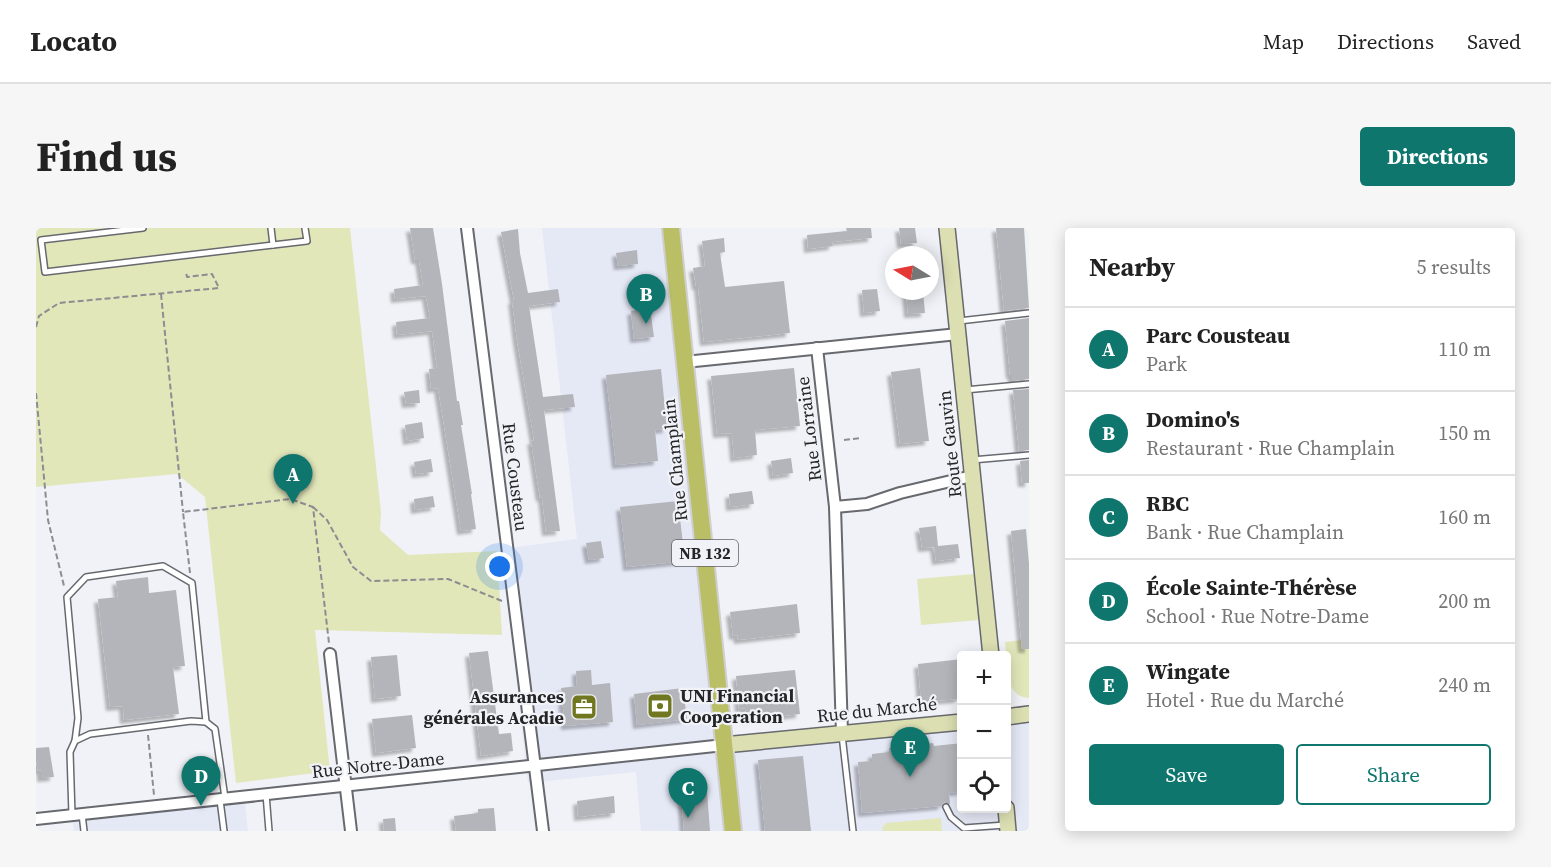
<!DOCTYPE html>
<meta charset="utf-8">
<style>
body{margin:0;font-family:"Source Serif 4",serif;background:#f6f6f6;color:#222}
.controls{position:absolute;right:18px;bottom:18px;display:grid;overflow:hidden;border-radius:6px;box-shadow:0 3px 15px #0003}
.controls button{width:54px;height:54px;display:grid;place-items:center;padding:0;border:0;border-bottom:2px solid #e0e0e0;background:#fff;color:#222;font:30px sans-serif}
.compass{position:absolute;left:849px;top:18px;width:54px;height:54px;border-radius:50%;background:#fff;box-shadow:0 3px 15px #0003;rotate:280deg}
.you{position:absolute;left:464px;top:339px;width:21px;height:21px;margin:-15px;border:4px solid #fff;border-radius:50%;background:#1a73e8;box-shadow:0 0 0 9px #1a73e833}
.badge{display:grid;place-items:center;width:39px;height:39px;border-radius:50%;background:#0f766e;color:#fff;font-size:20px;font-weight:700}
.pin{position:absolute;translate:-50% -50px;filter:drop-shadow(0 2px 3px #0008)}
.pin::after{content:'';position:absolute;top:32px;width:21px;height:18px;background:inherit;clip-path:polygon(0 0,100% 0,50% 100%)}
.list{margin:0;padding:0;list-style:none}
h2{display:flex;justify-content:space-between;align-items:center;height:78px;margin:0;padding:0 24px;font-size:26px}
h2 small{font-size:20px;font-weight:400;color:#767676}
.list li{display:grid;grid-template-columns:39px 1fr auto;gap:18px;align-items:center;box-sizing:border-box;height:84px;padding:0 24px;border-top:2px solid #e0e0e0}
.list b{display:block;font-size:22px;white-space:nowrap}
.list p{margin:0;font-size:20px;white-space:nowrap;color:#767676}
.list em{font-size:20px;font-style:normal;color:#767676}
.actions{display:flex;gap:12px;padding:18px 24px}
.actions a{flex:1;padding:14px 0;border:2px solid #0f766e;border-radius:6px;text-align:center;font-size:21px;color:#0f766e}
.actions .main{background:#0f766e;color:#fff}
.icon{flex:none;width:33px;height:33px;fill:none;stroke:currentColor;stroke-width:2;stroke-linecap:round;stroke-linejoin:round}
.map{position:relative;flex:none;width:993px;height:603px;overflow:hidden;border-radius:6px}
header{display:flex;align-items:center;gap:36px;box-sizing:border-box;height:84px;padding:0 30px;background:#fff;border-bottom:2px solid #e0e0e0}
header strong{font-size:28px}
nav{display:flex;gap:33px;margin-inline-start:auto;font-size:21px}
.intro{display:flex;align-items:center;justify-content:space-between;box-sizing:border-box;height:144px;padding:0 36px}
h1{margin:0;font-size:42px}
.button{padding:15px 27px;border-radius:6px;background:#0f766e;color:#fff;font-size:21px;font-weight:700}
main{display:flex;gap:36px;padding:0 36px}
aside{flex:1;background:#fff;border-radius:6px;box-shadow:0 3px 15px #0003}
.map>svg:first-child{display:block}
.built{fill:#e5e9f6}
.green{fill:#e2e7ba}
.building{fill:#b3b5ba;filter:url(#shadow)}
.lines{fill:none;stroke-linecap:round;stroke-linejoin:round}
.lane-casing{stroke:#67696e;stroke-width:8}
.street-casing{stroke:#67696e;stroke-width:14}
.secondary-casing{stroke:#67696e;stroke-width:18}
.primary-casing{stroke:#cfcfcf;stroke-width:20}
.path{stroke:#8c8d91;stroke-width:2;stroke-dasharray:6 3;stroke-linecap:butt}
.lane{stroke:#fff;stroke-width:5}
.street{stroke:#fff;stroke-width:10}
.secondary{stroke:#dcdfb2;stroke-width:15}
.primary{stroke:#babf66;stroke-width:16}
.labels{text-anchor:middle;stroke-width:4.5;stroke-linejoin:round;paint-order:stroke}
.shield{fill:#f0f2f7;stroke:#616265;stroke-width:1.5}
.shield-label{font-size:16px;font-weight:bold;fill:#242527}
.street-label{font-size:18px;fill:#242527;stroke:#f0f2f7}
.poi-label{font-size:18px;font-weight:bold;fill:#242527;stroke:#f0f2f7;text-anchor:start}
</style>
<header>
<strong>Locato</strong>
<nav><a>Map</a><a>Directions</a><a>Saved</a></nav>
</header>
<div class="intro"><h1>Find us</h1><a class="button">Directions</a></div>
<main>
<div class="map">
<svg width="993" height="603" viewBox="0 0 993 603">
<defs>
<filter id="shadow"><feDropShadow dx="-4" dy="4" stdDeviation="1.5" flood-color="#0004"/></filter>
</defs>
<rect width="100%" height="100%" fill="#f0f2f7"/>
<g class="built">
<path d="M506,0H635L688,517L925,494L926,580H970L971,489L993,486V603H605L600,544L492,555L466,321L541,311Z"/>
<path d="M208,568L212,603H38L36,587Z"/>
</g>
<g class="green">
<path d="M0,0H314L345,284L344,302L372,327L461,323L466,407L279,402L294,543L200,555L169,269L141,246L0,259Z"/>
<path d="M938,346L943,392L885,397L881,351Z"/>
<path d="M993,411V470C967,469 971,433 969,414Z"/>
<path d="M905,590L906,603H847L846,600L850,595Z"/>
</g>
<g class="building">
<path d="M374,0H397L406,56L421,173H423L427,197H425L436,266H435L440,301L425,303L402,160L395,161L393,141L401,140L396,103L361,107L360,94L394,90L390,68L359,71L358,61L387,57L383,32H379Z"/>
<path d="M810,0H835L836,10L796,14L797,18L772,21L771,7L811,3Z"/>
<path d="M863,0H879L881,15L865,16Z"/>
<path d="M960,0H988L993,80L968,83Z"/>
<path d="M482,1L484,25L492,65L522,61L524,74L493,78L507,169L537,166L539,179L508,182L524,303L510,304L506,269L504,270L495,213L498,212L481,112L476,72H478L465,4Z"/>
<path d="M688,10L689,24L684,25L689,59L748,53L754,105L668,114L662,58H660L657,40L669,38L666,13Z"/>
<path d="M601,22L602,36L582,38L580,25Z"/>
<path d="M841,61L844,83L828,85L826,62Z"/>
<path d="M870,63H887L889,85L872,86Z"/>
<path d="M614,80L618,109L598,111L595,83Z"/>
<path d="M993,90V151L976,153V147H974L969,93Z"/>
<path d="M758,140L764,198L719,202L721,227L698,230L696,205L681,206L675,148Z"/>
<path d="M884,140L893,213L864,216L855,144Z"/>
<path d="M625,141L631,201L619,202L622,233L580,237L570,147Z"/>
<path d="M993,161V222L983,223L977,162Z"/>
<path d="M383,162L384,175L370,176L368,164Z"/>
<path d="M386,194L388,210L371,213L369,197Z"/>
<path d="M755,230L757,245L737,248L735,233Z"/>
<path d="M395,231L397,244L380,246L378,234Z"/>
<path d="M993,232V255H986L984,233Z"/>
<path d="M716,263L718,276L694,279L693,266Z"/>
<path d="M397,268L399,279L379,282L378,271Z"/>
<path d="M642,273L649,333L591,339L584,279Z"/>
<path d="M900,298L902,318L922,316L924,330L900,333L898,319L886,320L883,300Z"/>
<path d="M990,301L993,336V421H986L975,303Z"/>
<path d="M565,313L568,330L553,332L550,315Z"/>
<path d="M112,349L113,365L140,362L149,438L137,439L143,486L88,492L87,478L74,479L62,371L82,369L80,353Z"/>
<path d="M761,376L764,405L702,412L701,407L697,408L694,384Z"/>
<path d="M452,423L463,506L475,505L477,523L445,528L433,425Z"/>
<path d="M361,427L365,468L339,471L335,429Z"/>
<path d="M926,431V469H922V471L885,474L882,436Z"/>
<path d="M555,442L556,457L574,455L577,494L529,498L525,460L541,458L540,443Z"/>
<path d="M759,442L764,486L710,492L709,480L703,481L700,448Z"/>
<path d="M647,460L651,491L601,497L598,466Z"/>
<path d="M376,487L380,520L340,525L336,491Z"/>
<path d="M881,508L882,517L897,515L898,518L926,515V563L913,565L914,576L908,574L905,578L826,585L822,534L836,533V526L853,524V520L863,519L862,510Z"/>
<path d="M13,519L18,549L5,550V542L2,543L0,533V520Z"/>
<path d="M767,528L775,603H729L722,532Z"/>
<path d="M659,550V557L666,556V564L671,563L674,603H648L644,552Z"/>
<path d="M578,568L579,585L542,589L541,573Z"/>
<path d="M458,580L460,603H420L418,588L442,585V581Z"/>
<path d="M359,590L360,603H348L347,591Z"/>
</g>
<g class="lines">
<g class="lane-casing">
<g id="lane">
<path d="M107,0L5,12L9,44L237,17L235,0"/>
<path d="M237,17L271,13L269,0"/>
<path d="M923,93L993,85"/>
<path d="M929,162L993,156"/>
<path d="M936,232L993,227"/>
<path d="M806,507L817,603"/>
<path d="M39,513L42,490L31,369L50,349L127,338L156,355L170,494"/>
<path d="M230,566L233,603"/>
<path d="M184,572L188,603"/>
<path d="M910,579L915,589L928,600L969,597"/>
<path d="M46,586L48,603"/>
<path d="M36,587L34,524L39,513L54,506L155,493L170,494L179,501L189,570"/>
</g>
</g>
<g class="street-casing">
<g id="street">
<path d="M431,0L507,603"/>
<path d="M781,120L799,279L831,276L864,265L936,248"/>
<path d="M649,134L922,106"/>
<path d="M799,279L806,505"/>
<path d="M294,426L315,603"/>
<path d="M0,591L688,517"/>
</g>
</g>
<g class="secondary-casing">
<g id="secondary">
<path d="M911,0L955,428"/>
<path d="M970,489L993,486"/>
<path d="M688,517L926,494"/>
<path d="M970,580L972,603"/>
</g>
</g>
<g class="primary-casing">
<path id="primary" d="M635,0L697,603"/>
</g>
<g class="path">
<path d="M125,66L147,284"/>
<path d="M0,99L3,88L23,75L183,60L176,46L151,49L150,44"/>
<path d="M0,165L12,292L28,358"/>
<path d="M808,212L825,210"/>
<path d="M277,279L291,292L317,339L335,353L412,351L466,373"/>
<path d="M154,345L147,284L254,271L277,279L293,415"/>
<path d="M112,507L118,567"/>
</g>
<use href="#lane" class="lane"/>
<use href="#street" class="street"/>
<use href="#secondary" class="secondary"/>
<use href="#primary" class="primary"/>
</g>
<defs>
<g id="bank-square" transform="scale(1.35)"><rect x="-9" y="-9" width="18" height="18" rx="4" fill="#717720" stroke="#f0f2f7"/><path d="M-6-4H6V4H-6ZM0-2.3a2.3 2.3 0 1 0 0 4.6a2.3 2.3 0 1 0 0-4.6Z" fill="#fff"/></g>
<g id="office-square" transform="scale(1.35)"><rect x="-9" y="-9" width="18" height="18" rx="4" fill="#717720" stroke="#f0f2f7"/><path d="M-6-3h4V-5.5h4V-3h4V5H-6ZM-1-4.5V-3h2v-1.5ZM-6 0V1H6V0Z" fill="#fff"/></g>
</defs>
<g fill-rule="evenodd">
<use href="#bank-square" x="624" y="478"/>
<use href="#office-square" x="548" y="479"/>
</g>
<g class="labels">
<rect class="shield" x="636" y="312" width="66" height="26" rx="4.5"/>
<g class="shield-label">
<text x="669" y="331">NB 132</text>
</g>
<g class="street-label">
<text transform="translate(773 201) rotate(-97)" y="6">Rue Lorraine</text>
<text transform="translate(914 216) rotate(-96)" y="6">Route Gauvin</text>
<text transform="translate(639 232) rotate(-96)" y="6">Rue Champlain</text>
<text transform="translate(479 249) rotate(83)" y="6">Rue Cousteau</text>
<text transform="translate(841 482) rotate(-6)" y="6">Rue du Marché</text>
<text transform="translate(342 537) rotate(-6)" y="6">Rue Notre-Dame</text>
</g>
<g class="poi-label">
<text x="644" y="474">UNI Financial<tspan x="644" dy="21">Cooperation</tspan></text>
<text x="528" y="475" text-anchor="end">Assurances<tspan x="528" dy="21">générales Acadie</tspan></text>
</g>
</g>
</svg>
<div class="controls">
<button>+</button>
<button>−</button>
<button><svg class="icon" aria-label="locate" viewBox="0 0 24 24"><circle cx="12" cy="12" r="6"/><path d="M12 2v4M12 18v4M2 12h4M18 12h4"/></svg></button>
</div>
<svg class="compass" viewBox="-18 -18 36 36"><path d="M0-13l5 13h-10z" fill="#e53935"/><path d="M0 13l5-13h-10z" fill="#767676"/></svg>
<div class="you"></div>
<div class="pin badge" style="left:257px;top:276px">A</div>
<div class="pin badge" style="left:610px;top:96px">B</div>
<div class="pin badge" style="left:652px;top:590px">C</div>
<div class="pin badge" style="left:165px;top:578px">D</div>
<div class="pin badge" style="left:874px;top:549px">E</div>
</div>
<aside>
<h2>Nearby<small>5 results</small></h2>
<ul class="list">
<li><span class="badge">A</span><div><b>Parc Cousteau</b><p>Park</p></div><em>110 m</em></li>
<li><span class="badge">B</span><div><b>Domino's</b><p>Restaurant · Rue Champlain</p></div><em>150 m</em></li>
<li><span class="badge">C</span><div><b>RBC</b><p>Bank · Rue Champlain</p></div><em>160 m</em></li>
<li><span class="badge">D</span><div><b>École Sainte-Thérèse</b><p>School · Rue Notre-Dame</p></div><em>200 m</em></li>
<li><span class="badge">E</span><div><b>Wingate</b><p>Hotel · Rue du Marché</p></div><em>240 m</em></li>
</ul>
<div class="actions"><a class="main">Save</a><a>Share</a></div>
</aside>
</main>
